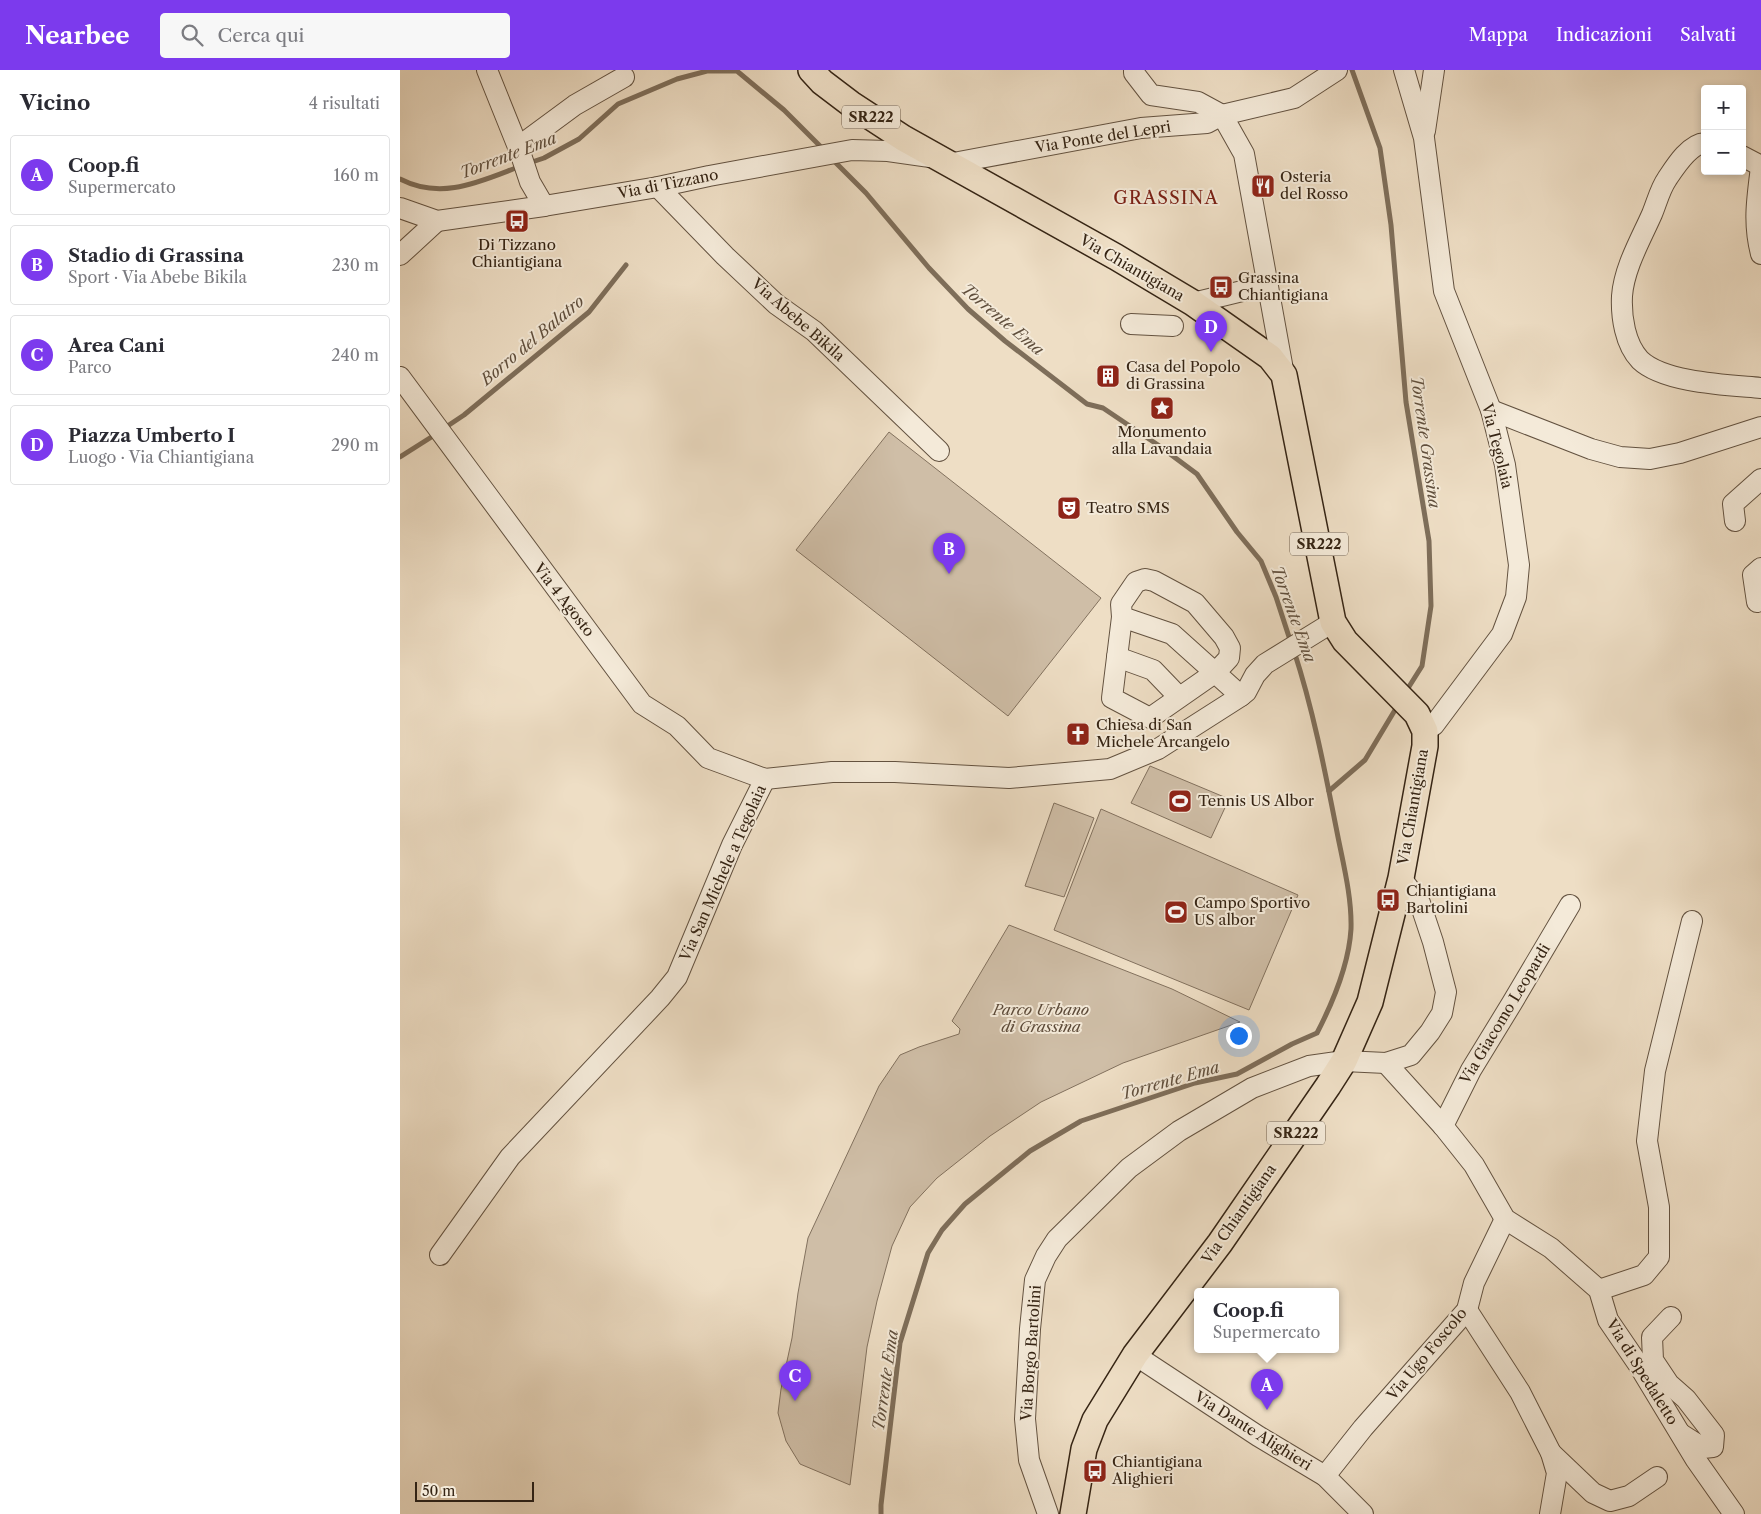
<!DOCTYPE html>
<html lang="it">
<meta charset="utf-8">
<style>
body{margin:0;font-family:"Libre Caslon Text",serif;background:#f7f7f7;color:#2b2b33}
.controls{position:absolute;right:15px;top:15px;display:grid;overflow:hidden;border-radius:5px;box-shadow:0 2px 8px #0003}
.controls button{width:45px;height:45px;display:grid;place-items:center;padding:0;border:0;border-bottom:1px solid #e1e1e2;background:#fff;color:#2b2b33;font:25px sans-serif}
.scale{position:absolute;left:15px;bottom:12px;width:119px;box-sizing:border-box;padding-left:5px;border:2px solid #352414;border-top:0;font-size:14px;line-height:18px;white-space:nowrap;color:#352414;-webkit-text-stroke:4px #f4ead9;paint-order:stroke}
.you{position:absolute;left:838px;top:965px;width:18px;height:18px;margin:-12px;border:4px solid #fff;border-radius:50%;background:#1a73e8;box-shadow:0 0 0 8px #1a73e833}
.badge{display:grid;place-items:center;width:32px;height:32px;border-radius:50%;background:#7c3aed;color:#fff;font-size:16px;font-weight:700}
.pin{position:absolute;translate:-50% -41px;filter:drop-shadow(0 1px 2px #0008)}
.pin::after{content:'';position:absolute;top:26px;width:18px;height:15px;background:inherit;clip-path:polygon(0 0,100% 0,50% 100%)}
.popup{position:absolute;left:794px;top:1218px;width:145px;height:65px;box-sizing:border-box;display:grid;place-content:center;border-radius:5px;background:#fff;filter:drop-shadow(0 1px 4px #0005);font-size:16px;white-space:nowrap;color:#7c7c81}
.popup b{font-size:19px;color:#2b2b33}
.popup::after{content:'';position:absolute;left:50%;top:100%;margin-left:-10px;border:10px solid transparent;border-top-color:#fff}
.list{margin:0;padding:0;list-style:none}
h2{display:flex;justify-content:space-between;align-items:center;height:65px;margin:0;padding:0 20px;font-size:21px}
h2 small{font-size:16px;font-weight:400;color:#7c7c81}
.list li{display:grid;grid-template-columns:32px 1fr auto;gap:15px;align-items:center;box-sizing:border-box;height:80px;margin:0 10px 10px;padding:0 10px;border:1px solid #e1e1e2;border-radius:5px}
.list b{display:block;font-size:19px;white-space:nowrap}
.list p{margin:0;font-size:16px;white-space:nowrap;color:#7c7c81}
.list em{font-size:16px;font-style:normal;color:#7c7c81}
.icon{flex:none;width:28px;height:28px;fill:none;stroke:currentColor;stroke-width:2;stroke-linecap:round;stroke-linejoin:round}
.map{position:relative;flex:none;width:1361px;height:1444px;overflow:hidden}
header{display:flex;align-items:center;gap:30px;box-sizing:border-box;height:70px;padding:0 25px;background:#7c3aed;color:#fff}
header strong{font-size:24px}
nav{display:flex;gap:28px;margin-inline-start:auto;font-size:18px}
.search{width:350px;height:45px;background:#f7f7f7;display:flex;align-items:center;gap:12px;box-sizing:border-box;padding:0 18px;border-radius:5px;color:#7c7c81;font-size:19px}
main{display:flex}
aside{flex:1;background:#fff}
.map>svg:first-child{display:block}
.green{fill:#cfbea7;stroke:#82715e}
.lines{fill:none;stroke-linecap:round;stroke-linejoin:round}
.stream{stroke:#7e6e5a;stroke-width:5}
.minor-casing{stroke:#635240;stroke-width:22}
.major-casing{stroke:#352414;stroke-width:28}
.minor{stroke:#f4ead9;stroke-width:20}
.major{stroke:#eedec5;stroke-width:25}
.labels{text-anchor:middle;stroke-width:4;stroke-linejoin:round;paint-order:stroke}
.shield{fill:#f4ead9;stroke:#6e5f4f;stroke-width:1}
.shield-label{font-size:14px;font-weight:bold;fill:#352414}
.street-label{font-size:15px;fill:#352414;stroke:#f4ead9}
.poi-label{font-size:15px;fill:#352414;stroke:#f4ead9;text-anchor:start}
.park-label{font-size:15px;font-style:italic;fill:#5c4a39;stroke:#f4ead9}
.water-label{font-size:16px;font-style:italic;fill:#604f3d;stroke:#f4ead9}
.quarter-label{font-size:18px;letter-spacing:1px;fill:#7a1f14;stroke:#f4ead9}
</style>
<header>
<strong>Nearbee</strong>
<div class="search"><svg class="icon" aria-label="search" viewBox="0 0 24 24"><circle cx="10" cy="10" r="6"/><path d="M15 15l6 6"/></svg>Cerca qui</div>
<nav><a>Mappa</a><a>Indicazioni</a><a>Salvati</a></nav>
</header>
<main>
<aside>
<h2>Vicino<small>4 risultati</small></h2>
<ul class="list">
<li><span class="badge">A</span><div><b>Coop.fi</b><p>Supermercato</p></div><em>160 m</em></li>
<li><span class="badge">B</span><div><b>Stadio di Grassina</b><p>Sport · Via Abebe Bikila</p></div><em>230 m</em></li>
<li><span class="badge">C</span><div><b>Area Cani</b><p>Parco</p></div><em>240 m</em></li>
<li><span class="badge">D</span><div><b>Piazza Umberto I</b><p>Luogo · Via Chiantigiana</p></div><em>290 m</em></li>
</ul>
</aside>
<div class="map">
<svg width="1361" height="1444" viewBox="0 0 1361 1444">
<rect width="100%" height="100%" fill="#eedec5"/>
<filter id="stains"><feTurbulence type="fractalNoise" baseFrequency=".004" numOctaves="4"/><feColorMatrix values="0 0 0 0 .2 0 0 0 0 .09 0 0 0 0 .02 0 0 0 .5 -.17"/></filter>
<radialGradient id="worn" r=".72"><stop offset=".6" stop-color="#630" stop-opacity="0"/><stop offset="1" stop-color="#630" stop-opacity=".3"/></radialGradient>
<g class="green">
<path d="M489,362L701,528L608,646L396,480Z"/>
<path d="M750,696L829,729L811,768L731,733Z"/>
<path d="M654,733L694,748L664,827L625,816Z"/>
<path d="M701,739L898,825L849,940L654,860Z"/>
<path d="M609,855L772,919L840,952L723,993L641,1032L590,1066L537,1108L510,1137L492,1176L477,1231L467,1277L450,1415L400,1394L386,1371L378,1343L381,1319L392,1268L398,1223L408,1168L479,1016L500,985L519,977L559,964L560,959L552,951Z"/>
</g>
<g class="lines">
<g class="stream">
<path d="M952,0L980,78L991,155L1006,332L1029,471L1031,536L1022,596L1005,623"/>
<path d="M432,89L466,123L529,198L568,239L605,271L687,334L703,338L758,375L797,404L837,462L861,491L876,527L891,573"/>
<path d="M129,93L144,88L179,69L218,34L277,9L307,1H337L384,40L423,79"/>
<path d="M0,109C42,131 81,111 121,96"/>
<path d="M46,357L64,345L189,242L226,195"/>
<path d="M0,387L33,366"/>
<path d="M929,721L965,690L998,635"/>
<path d="M481,1444V1435L500,1273L528,1183L542,1160L565,1134L630,1081L681,1051L795,1013L837,1004L892,974L917,963C932,934 949,893 951,859C952,827 943,793 937,762C925,701 913,639 894,581"/>
</g>
<g class="minor-casing">
<g id="minor">
<path d="M87,0L120,82L130,112L144,136"/>
<path d="M734,0V3L751,25L798,32L822,45L844,84L884,305"/>
<path d="M1004,0L1024,68L1044,221L1091,340L1105,395L1119,495L1116,527L1102,564L1034,655L1025,661"/>
<path d="M1025,61L1034,0"/>
<path d="M1305,73C1289,74 1275,97 1267,109C1260,119 1257,132 1252,144C1241,169 1224,198 1222,226C1221,247 1225,274 1240,290C1264,313 1329,315 1361,318"/>
<path d="M118,77L175,35L224,7"/>
<path d="M1342,86L1361,96"/>
<path d="M548,94L741,58L807,53L822,45L894,28L937,0"/>
<path d="M1361,97C1357,129 1353,153 1361,184"/>
<path d="M258,117L325,186L376,234L414,261L539,381"/>
<path d="M0,138L37,151L144,136L258,117L309,106L452,80L488,81L530,87"/>
<path d="M0,185L37,151"/>
<path d="M793,233L867,215"/>
<path d="M731,254L773,256"/>
<path d="M0,307L242,634L277,656L308,688L365,709L432,702H495L609,708L710,699L758,679L841,626L846,622L855,605L865,594L933,552"/>
<path d="M1091,340L1191,379L1220,387L1250,389L1280,383L1361,357"/>
<path d="M1335,451L1333,434L1361,409"/>
<path d="M1357,532L1353,505L1361,498"/>
<path d="M722,547L712,628L750,648L816,602L829,588L830,578L824,567L795,533L754,511L745,509L736,512L721,534L722,547L772,564L841,626"/>
<path d="M717,587L753,600L779,627"/>
<path d="M986,993L1043,1056L1074,1095L1105,1149L1151,1178L1199,1220L1208,1250L1238,1294L1296,1390L1334,1444"/>
<path d="M1043,1056L1071,1000L1112,933L1170,835"/>
<path d="M40,1185L110,1087L260,928L277,907L332,775L365,709"/>
<path d="M1199,1220L1244,1205L1259,1187V1137L1247,1071L1255,1001L1292,851"/>
<path d="M1067,1240L1120,1322L1151,1383L1157,1403L1150,1444"/>
<path d="M1271,1247L1252,1267L1253,1290L1269,1314L1286,1329L1314,1365L1313,1377L1303,1378L1281,1364"/>
<path d="M735,1285L858,1366L925,1406L963,1444"/>
<path d="M1151,1383L1193,1423L1210,1431L1229,1426L1257,1407"/>
<path d="M925,1406L963,1358L1067,1240L1074,1213L1105,1149"/>
<path d="M648,1444L629,1390L625,1349L630,1259L635,1210L646,1186L657,1169L729,1098L779,1061L852,1018L909,996L944,991L986,993L1011,985L1030,962L1042,943L1046,922L1033,872L1020,833L1001,808"/>
</g>
</g>
<g class="major-casing">
<path id="major" d="M411,0L422,12L451,34L503,68L716,187L793,233L870,287L884,305L933,552L945,571L1017,644L1025,661V676L1001,808L970,932L944,991L928,1016L820,1173L735,1285L695,1350L684,1379L673,1444"/>
</g>
<use href="#minor" class="minor"/>
<use href="#major" class="major"/>
</g>
<defs>
<g id="restaurant-square" transform="scale(1.25)"><rect x="-9" y="-9" width="18" height="18" rx="4" fill="#8f2418" stroke="#f4ead9"/><path d="M-5-6h1v4h1v-4h1v4h1v-4h1v5L-1.5 .5V6h-2V.5L-5-1ZM5-6V6H3V1.5H1.5Q1.5-4 5-6Z" fill="#fff"/></g>
<g id="bus-square" transform="scale(1.25)"><rect x="-9" y="-9" width="18" height="18" rx="4" fill="#8f2418" stroke="#f4ead9"/><path d="M-5-6H5V4H4V6H2V4H-2V6H-4V4H-5ZM-3.5-4V0h7V-4ZM-3.5 1.2v1.5H-2V1.2ZM2 1.2v1.5H3.5V1.2Z" fill="#fff"/></g>
<g id="building-square" transform="scale(1.25)"><rect x="-9" y="-9" width="18" height="18" rx="4" fill="#8f2418" stroke="#f4ead9"/><path d="M-4-6H4V6H1V3H-1V6H-4ZM-2.5-4.3h1.7v1.8h-1.7ZM.8-4.3h1.7v1.8H.8ZM-2.5-1h1.7V.8h-1.7ZM.8-1h1.7V.8H.8Z" fill="#fff"/></g>
<g id="sight-square" transform="scale(1.25)"><rect x="-9" y="-9" width="18" height="18" rx="4" fill="#8f2418" stroke="#f4ead9"/><path d="M0-6L1.8-2.2L6-1.7L2.9 1.2L3.7 5.4L0 3.3L-3.7 5.4L-2.9 1.2L-6-1.7L-1.8-2.2Z" fill="#fff"/></g>
<g id="theatre-square" transform="scale(1.25)"><rect x="-9" y="-9" width="18" height="18" rx="4" fill="#8f2418" stroke="#f4ead9"/><path d="M-5-5.5Q0-4 5-5.5V0Q5 5 0 6Q-5 5-5 0ZM-3.3-2.5H-1v1.5H-3.3ZM1-2.5H3.3v1.5H1ZM-2.8 1Q0 5.5 2.8 1Z" fill="#fff"/></g>
<g id="church-square" transform="scale(1.25)"><rect x="-9" y="-9" width="18" height="18" rx="4" fill="#8f2418" stroke="#f4ead9"/><path d="M-1.2-6h2.4v3.5h3.3v2.4h-3.3V6h-2.4V-.1h-3.3v-2.4h3.3Z" fill="#fff"/></g>
<g id="stadium-square" transform="scale(1.25)"><rect x="-9" y="-9" width="18" height="18" rx="4" fill="#8f2418" stroke="#f4ead9"/><path d="M0-5a6.5 5 0 1 0 0 10a6.5 5 0 1 0 0-10ZM-3.5-1.8h7v3.6h-7Z" fill="#fff"/></g>
</defs>
<g fill-rule="evenodd">
<use href="#restaurant-square" x="863" y="116"/>
<use href="#bus-square" x="117" y="151"/>
<use href="#bus-square" x="821" y="217"/>
<use href="#building-square" x="708" y="306"/>
<use href="#sight-square" x="762" y="338"/>
<use href="#theatre-square" x="669" y="438"/>
<use href="#church-square" x="678" y="664"/>
<use href="#stadium-square" x="780" y="731"/>
<use href="#bus-square" x="988" y="830"/>
<use href="#stadium-square" x="776" y="842"/>
<use href="#bus-square" x="695" y="1401"/>
</g>
<g class="labels">
<g class="shield">
<rect x="442" y="35.5" width="58" height="23" rx="4"/>
<rect x="890" y="462.5" width="58" height="23" rx="4"/>
<rect x="867" y="1051.5" width="58" height="23" rx="4"/>
</g>
<g class="shield-label">
<text x="471" y="52">SR222</text>
<text x="919" y="479">SR222</text>
<text x="896" y="1068">SR222</text>
</g>
<g class="street-label">
<text transform="translate(703 67) rotate(-9)" y="5">Via Ponte del Lepri</text>
<text transform="translate(268 114) rotate(-11)" y="5">Via di Tizzano</text>
<text transform="translate(732 198) rotate(30)" y="5">Via Chiantigiana</text>
<text transform="translate(398 250) rotate(41)" y="5">Via Abebe Bikila</text>
<text transform="translate(1097 376) rotate(76)" y="5">Via Tegolaia</text>
<text transform="translate(164 530) rotate(52)" y="5">Via 4 Agosto</text>
<text transform="translate(1013 737) rotate(-80)" y="5">Via Chiantigiana</text>
<text transform="translate(323 803) rotate(-66)" y="5">Via San Michele a Tegolaia</text>
<text transform="translate(1105 944) rotate(-59)" y="5">Via Giacomo Leopardi</text>
<text transform="translate(839 1144) rotate(-55)" y="5">Via Chiantigiana</text>
<text transform="translate(631 1283) rotate(-86)" y="5">Via Borgo Bartolini</text>
<text transform="translate(1027 1284) rotate(-50)" y="5">Via Ugo Foscolo</text>
<text transform="translate(1242 1302) rotate(58)" y="5">Via di Spedaletto</text>
<text transform="translate(853 1361) rotate(32)" y="5">Via Dante Alighieri</text>
</g>
<g class="poi-label">
<text x="880" y="112">Osteria<tspan x="880" dy="17">del Rosso</tspan></text>
<text x="117" y="180" text-anchor="middle">Di Tizzano<tspan x="117" dy="17">Chiantigiana</tspan></text>
<text x="838" y="213">Grassina<tspan x="838" dy="17">Chiantigiana</tspan></text>
<text x="726" y="302">Casa del Popolo<tspan x="726" dy="17">di Grassina</tspan></text>
<text x="762" y="367" text-anchor="middle">Monumento<tspan x="762" dy="17">alla Lavandaia</tspan></text>
<text x="686" y="443">Teatro SMS</text>
<text x="696" y="660">Chiesa di San<tspan x="696" dy="17">Michele Arcangelo</tspan></text>
<text x="798" y="736">Tennis US Albor</text>
<text x="1006" y="826">Chiantigiana<tspan x="1006" dy="17">Bartolini</tspan></text>
<text x="794" y="838">Campo Sportivo<tspan x="794" dy="17">US albor</tspan></text>
<text x="712" y="1397">Chiantigiana<tspan x="712" dy="17">Alighieri</tspan></text>
</g>
<g class="park-label">
<text x="641" y="945">Parco Urbano<tspan x="641" dy="17">di Grassina</tspan></text>
</g>
<g class="water-label">
<text transform="translate(108 85) rotate(-21)" y="6">Torrente Ema</text>
<text transform="translate(603 249) rotate(40)" y="6">Torrente Ema</text>
<text transform="translate(132 270) rotate(-40)" y="6">Borro del Balatro</text>
<text transform="translate(1026 372) rotate(82)" y="6">Torrente Grassina</text>
<text transform="translate(894 544) rotate(70)" y="6">Torrente Ema</text>
<text transform="translate(770 1010) rotate(-16)" y="6">Torrente Ema</text>
<text transform="translate(485 1310) rotate(-82)" y="6">Torrente Ema</text>
</g>
<g class="quarter-label">
<text x="766" y="134">GRASSINA</text>
</g>
</g>
<rect width="100%" height="100%" filter="url(#stains)"/>
<rect width="100%" height="100%" fill="url(#worn)"/>
</svg>
<div class="controls">
<button>+</button>
<button>−</button>
</div>
<div class="scale">50 m</div>
<div class="you"></div>
<div class="pin badge" style="left:867px;top:1340px">A</div>
<div class="popup"><b>Coop.fi</b>Supermercato</div>
<div class="pin badge" style="left:549px;top:504px">B</div>
<div class="pin badge" style="left:395px;top:1331px">C</div>
<div class="pin badge" style="left:811px;top:282px">D</div>
</div>
</main>
